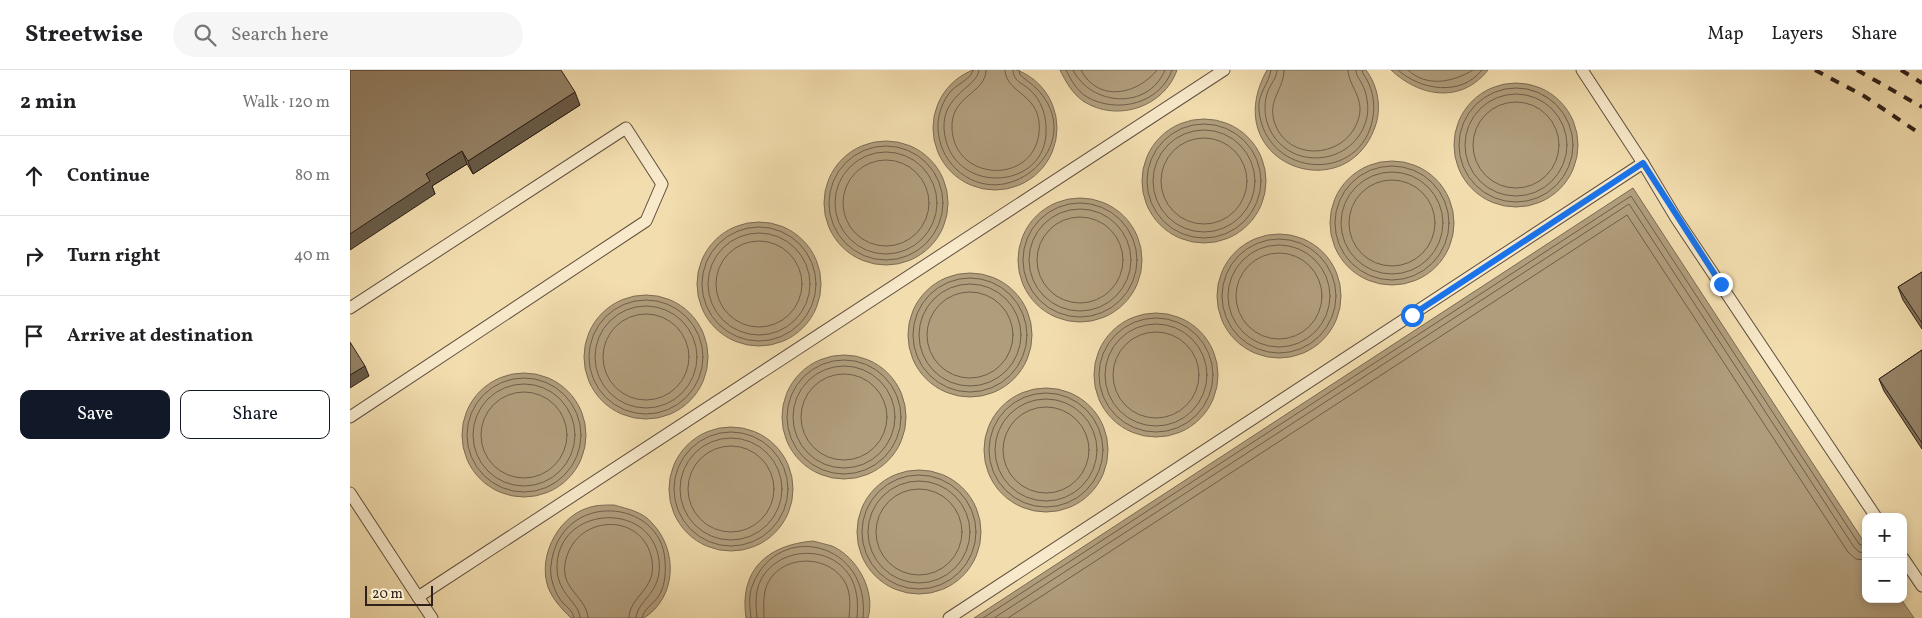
<!DOCTYPE html>
<meta charset="utf-8">
<style>
body{margin:0;font-family:Vollkorn,serif;background:#f6f6f6;color:#202124}
.controls{position:absolute;right:15px;bottom:15px;display:grid;overflow:hidden;border-radius:10px;box-shadow:0 2px 8px #0003}
.controls button{width:45px;height:45px;display:grid;place-items:center;padding:0;border:0;border-bottom:1px solid #e0e0e0;background:#fff;color:#202124;font:25px sans-serif}
.scale{position:absolute;left:15px;bottom:12px;width:68px;box-sizing:border-box;padding-left:5px;border:2px solid #2f2019;border-top:0;font-size:14px;line-height:18px;white-space:nowrap;color:#2f2019;-webkit-text-stroke:4px #f7e9ca;paint-order:stroke}
.stop{position:absolute;width:15px;height:15px;margin:-11px;border:4px solid #1a73e8;border-radius:50%;background:#fff}
.stop.end{background:#1a73e8;border-color:#fff;box-shadow:0 1px 5px #0008}
.list{margin:0;padding:0;list-style:none}
h2{display:flex;justify-content:space-between;align-items:center;height:65px;margin:0;padding:0 20px;font-size:21px}
h2 small{font-size:16px;font-weight:400;color:#757577}
.list li{display:grid;grid-template-columns:32px 1fr auto;gap:15px;align-items:center;box-sizing:border-box;height:80px;padding:0 20px;border-top:1px solid #e0e0e0}
.list b{display:block;font-size:19px;white-space:nowrap}
.list em{font-size:16px;font-style:normal;color:#757577}
.actions{display:flex;gap:10px;padding:15px 20px}
.actions a{flex:1;padding:11px 0;border:1px solid #111827;border-radius:10px;text-align:center;font-size:18px;color:#111827}
.actions .main{background:#111827;color:#fff}
.icon{flex:none;width:28px;height:28px;fill:none;stroke:currentColor;stroke-width:2;stroke-linecap:round;stroke-linejoin:round}
.map{position:relative;flex:none;width:1572px;height:548px;overflow:hidden}
header{display:flex;align-items:center;gap:30px;box-sizing:border-box;height:70px;padding:0 25px;background:#fff;border-bottom:1px solid #e0e0e0}
header strong{font-size:24px}
nav{display:flex;gap:28px;margin-inline-start:auto;font-size:18px}
.search{width:350px;height:45px;background:#f6f6f6;display:flex;align-items:center;gap:12px;box-sizing:border-box;padding:0 18px;border-radius:28px;color:#757577;font-size:19px}
main{display:flex}
aside{flex:1;background:#fff}
.map>svg:first-child{display:block}
.water{fill:#b09d7b;stroke:#7c6b54}
.lines{fill:none;stroke-linecap:round;stroke-linejoin:round}
.shore{stroke:#705e4a;stroke-width:1}
.lane-casing{stroke:#604f3e;stroke-width:13}
.lane{stroke:#f7e9ca;stroke-width:11}
.rail{stroke:#2f2019;stroke-width:4;stroke-dasharray:9 9;stroke-linecap:butt}
.wall{fill:#7f7058;stroke:#2f2019}
.shaded-wall{fill:#685b47;stroke:#2f2019}
.building{fill:#948266;stroke:#2f2019}
.route{stroke:#1a73e8;stroke-width:6}
</style>
<header>
<strong>Streetwise</strong>
<div class="search"><svg class="icon" aria-label="search" viewBox="0 0 24 24"><circle cx="10" cy="10" r="6"/><path d="M15 15l6 6"/></svg>Search here</div>
<nav><a>Map</a><a>Layers</a><a>Share</a></nav>
</header>
<main>
<aside>
<h2>2 min<small>Walk · 120 m</small></h2>
<ul class="list">
<li><svg class="icon" aria-label="ahead" viewBox="0 0 24 24"><path d="M12 20V5M6 11l6-6 6 6"/></svg><div><b>Continue</b></div><em>80 m</em></li>
<li><svg class="icon" aria-label="right" viewBox="0 0 24 24"><path d="M7 20v-9h11M14 6l5 5-5 5"/></svg><div><b>Turn right</b></div><em>40 m</em></li>
<li><svg class="icon" aria-label="arrive" viewBox="0 0 24 24"><path d="M6 21V4h12l-3 4 3 4H6"/></svg><div><b>Arrive at destination</b></div></li>
</ul>
<div class="actions"><a class="main">Save</a><a>Share</a></div>
</aside>
<div class="map">
<svg width="1572" height="548" viewBox="0 0 1572 548">
<rect width="100%" height="100%" fill="#f2ddae"/>
<filter id="stains"><feTurbulence type="fractalNoise" baseFrequency=".004" numOctaves="4"/><feColorMatrix values="0 0 0 0 .2 0 0 0 0 .09 0 0 0 0 .02 0 0 0 .5 -.17"/></filter>
<radialGradient id="worn" r=".72"><stop offset=".6" stop-color="#630" stop-opacity="0"/><stop offset="1" stop-color="#630" stop-opacity=".3"/></radialGradient>
<g class="water">
<circle cx="645" cy="58" r="62"/>
<path d="M710,0H827C814,37 767,53 733,31C722,23 716,12 710,0Z"/>
<path d="M917,0H1016C1028,16 1032,38 1025,57C995,141 866,92 917,0Z"/>
<path d="M1041,0H1138C1111,34 1070,27 1041,0Z"/>
<circle cx="1166" cy="75" r="62"/>
<circle cx="854" cy="111" r="62"/>
<circle cx="536" cy="133" r="62"/>
<circle cx="1042" cy="153" r="62"/>
<path d="M1283,118L1516,475V529H1551L1564,548H624Z"/>
<circle cx="730" cy="190" r="62"/>
<circle cx="409" cy="214" r="62"/>
<circle cx="929" cy="226" r="62"/>
<circle cx="620" cy="265" r="62"/>
<circle cx="296" cy="287" r="62"/>
<circle cx="806" cy="305" r="62"/>
<circle cx="494" cy="347" r="62"/>
<circle cx="174" cy="365" r="62"/>
<circle cx="696" cy="380" r="62"/>
<circle cx="381" cy="419" r="62"/>
<circle cx="569" cy="462" r="62"/>
<path d="M264,435C278,439 293,442 302,453C328,480 327,527 294,548H221C212,539 203,530 198,517C187,485 210,442 245,436C251,435 258,435 264,435Z"/>
<path d="M463,471C469,473 476,474 482,476C507,487 526,521 518,548H396C389,500 417,475 463,471Z"/>
</g>
<g class="lines">
<g class="shore">
<path d="M623,0C622,8 608,14 602,20C593,29 587,46 588,59C589,75 595,88 606,99C655,145 730,81 695,29C688,18 680,13 670,5L669,0"/>
<path d="M629,0C628,17 592,24 594,59C599,125 693,122 696,64C697,47 692,30 679,19C672,13 663,11 663,0"/>
<path d="M636,0C636,24 600,25 602,59C605,112 683,115 689,63C693,23 656,25 655,0"/>
<path d="M716,0C721,10 727,21 737,27C767,44 810,34 822,0"/>
<path d="M723,0C741,36 798,41 815,0"/>
<path d="M731,0C748,33 787,25 807,0"/>
<path d="M921,0C919,14 907,24 909,40C915,108 1012,115 1023,47C1025,35 1023,21 1017,10C1015,6 1013,5 1012,0"/>
<path d="M927,0C927,8 921,13 918,21C914,31 914,45 918,55C936,103 1006,97 1017,47C1019,37 1017,23 1012,14C1009,8 1006,6 1006,0"/>
<path d="M934,0C934,19 918,29 924,51C937,94 998,89 1009,47C1014,27 999,17 998,0"/>
<path d="M1048,0C1070,20 1111,27 1132,0"/>
<path d="M1058,0C1077,18 1103,12 1123,0"/>
<circle cx="1166" cy="75" r="57"/>
<circle cx="1166" cy="75" r="51"/>
<circle cx="1166" cy="75" r="43"/>
<circle cx="854" cy="111" r="57"/>
<circle cx="854" cy="111" r="51"/>
<circle cx="854" cy="111" r="43"/>
<circle cx="536" cy="133" r="57"/>
<circle cx="536" cy="133" r="51"/>
<circle cx="536" cy="133" r="43"/>
<circle cx="1042" cy="153" r="57"/>
<circle cx="1042" cy="153" r="51"/>
<circle cx="1042" cy="153" r="43"/>
<circle cx="730" cy="190" r="57"/>
<circle cx="730" cy="190" r="51"/>
<circle cx="730" cy="190" r="43"/>
<circle cx="409" cy="214" r="57"/>
<circle cx="409" cy="214" r="51"/>
<circle cx="929" cy="226" r="57"/>
<circle cx="409" cy="214" r="43"/>
<circle cx="929" cy="226" r="51"/>
<circle cx="929" cy="226" r="43"/>
<circle cx="620" cy="265" r="57"/>
<circle cx="620" cy="265" r="51"/>
<circle cx="620" cy="265" r="43"/>
<circle cx="296" cy="287" r="57"/>
<circle cx="296" cy="287" r="51"/>
<circle cx="296" cy="287" r="43"/>
<circle cx="806" cy="305" r="57"/>
<circle cx="806" cy="305" r="51"/>
<circle cx="806" cy="305" r="43"/>
<circle cx="494" cy="347" r="57"/>
<circle cx="494" cy="347" r="51"/>
<circle cx="494" cy="347" r="43"/>
<circle cx="174" cy="365" r="57"/>
<circle cx="174" cy="365" r="51"/>
<circle cx="174" cy="365" r="43"/>
<circle cx="696" cy="380" r="57"/>
<circle cx="696" cy="380" r="51"/>
<circle cx="696" cy="380" r="43"/>
<circle cx="381" cy="419" r="57"/>
<circle cx="381" cy="419" r="51"/>
<circle cx="381" cy="419" r="43"/>
<circle cx="569" cy="462" r="57"/>
<circle cx="569" cy="462" r="51"/>
<circle cx="569" cy="462" r="43"/>
<path d="M224,548C223,541 218,538 213,533C205,524 199,507 201,495C210,419 312,428 315,491C316,503 315,517 308,527C303,534 293,540 292,548"/>
<path d="M230,548C230,533 207,524 207,498C206,436 301,429 309,490C313,523 287,530 286,548"/>
<path d="M238,548C237,527 211,520 215,494C223,444 293,440 302,490C307,520 279,526 279,548"/>
<path d="M401,548C400,536 398,525 403,514C429,450 521,472 513,548"/>
<path d="M407,548C406,537 405,528 408,517C421,476 483,471 502,510C508,523 508,535 507,548"/>
<path d="M414,548C414,539 413,531 415,521C424,484 479,481 496,514C501,525 500,536 499,548"/>
<path d="M633,548L1281,126L1509,474L1516,477"/>
<path d="M644,548L1279,134L1504,477L1509,482L1516,483"/>
<path d="M658,548L1277,145L1498,482L1506,489L1516,490"/>
</g>
<g class="lane-casing">
<g id="lane">
<path d="M1293,93L1326,148L1526,447"/>
<path d="M0,238L276,58L312,114L296,151L0,347"/>
<path d="M0,423L68,527L874,0"/>
<path d="M1553,488L1572,516"/>
<path d="M68,527L82,548"/>
<path d="M599,548L1293,93L1232,0"/>
</g>
</g>
<use href="#lane" class="lane"/>
<g class="rail">
<path d="M1465,0L1514,26L1572,65"/>
<path d="M1507,0L1572,37"/>
<path d="M1551,0L1572,13"/>
</g>
</g>
<g class="wall">
<path d="M0,0L230,35L123,104L117,94L82,116L85,124Z"/>
<path d="M1572,202V259L1553,230L1548,217Z"/>
<path d="M1572,280V379L1534,321L1529,309Z"/>
</g>
<g class="shaded-wall">
<path d="M225,22L230,35L123,104L118,91Z"/>
<path d="M112,81L117,94L82,116L85,124L0,180V164L76,104Z"/>
<path d="M15,296L19,306L0,318V305Z"/>
</g>
<g class="building">
<path d="M0,0H211L225,22L118,91L112,81L76,104L80,111L0,164Z"/>
<path d="M1572,202V253L1548,217Z"/>
<path d="M0,272L15,296L0,305Z"/>
<path d="M1572,280V373L1529,309Z"/>
</g>
<g class="lines">
<path class="route" d="M1062,245L1293,93L1371,214"/>
</g>
<rect width="100%" height="100%" filter="url(#stains)"/>
<rect width="100%" height="100%" fill="url(#worn)"/>
</svg>
<div class="controls">
<button>+</button>
<button>−</button>
</div>
<div class="scale">20 m</div>
<div class="stop" style="left:1062px;top:245px"></div>
<div class="stop end" style="left:1371px;top:214px"></div>
</div>
</main>
